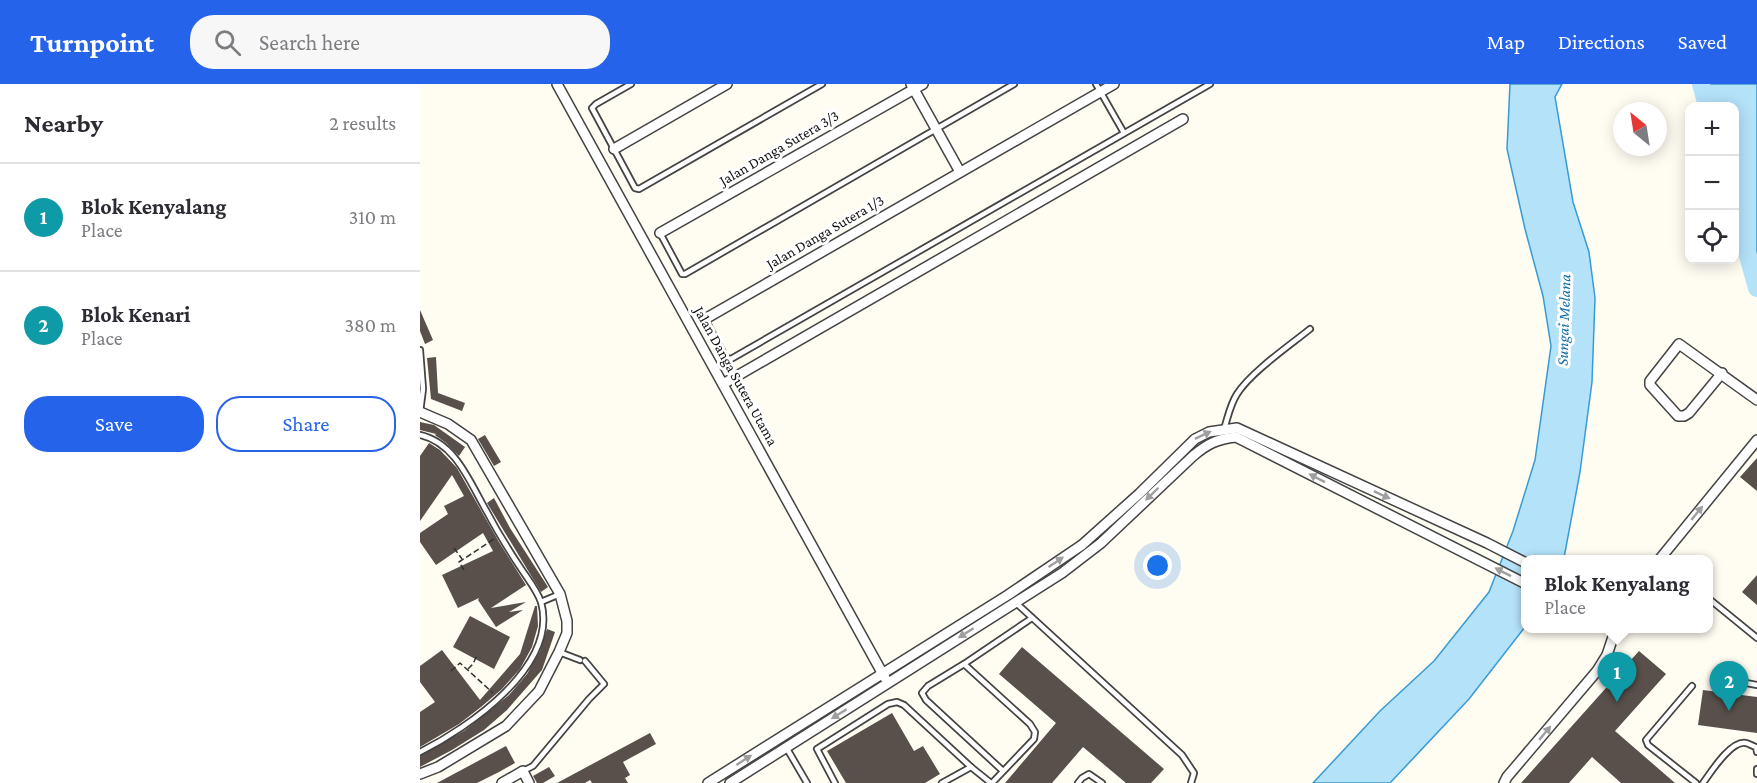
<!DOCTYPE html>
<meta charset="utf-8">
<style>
body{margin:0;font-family:"Crimson Pro",serif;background:#f7f7f7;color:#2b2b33}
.controls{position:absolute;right:18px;top:18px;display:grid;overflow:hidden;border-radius:12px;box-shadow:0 3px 15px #0003}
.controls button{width:54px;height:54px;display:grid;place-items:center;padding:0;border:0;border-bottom:2px solid #e1e1e2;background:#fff;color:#2b2b33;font:30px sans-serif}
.compass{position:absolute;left:1193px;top:18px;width:54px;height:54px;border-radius:50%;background:#fff;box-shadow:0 3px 15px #0003;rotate:330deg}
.you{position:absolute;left:738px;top:482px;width:21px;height:21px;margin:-15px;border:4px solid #fff;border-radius:50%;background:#1a73e8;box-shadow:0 0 0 9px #1a73e833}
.badge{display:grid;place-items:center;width:39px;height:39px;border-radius:50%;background:#2563eb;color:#fff;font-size:20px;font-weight:700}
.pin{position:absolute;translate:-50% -50px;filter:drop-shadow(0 2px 3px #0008)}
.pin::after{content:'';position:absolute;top:32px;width:21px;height:18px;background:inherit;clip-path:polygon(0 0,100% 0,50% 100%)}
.popup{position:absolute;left:1101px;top:471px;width:192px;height:78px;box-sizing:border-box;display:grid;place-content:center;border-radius:12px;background:#fff;filter:drop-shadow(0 2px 4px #0005);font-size:20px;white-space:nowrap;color:#7c7c81}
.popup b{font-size:22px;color:#2b2b33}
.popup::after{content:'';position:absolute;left:50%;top:100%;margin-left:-12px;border:12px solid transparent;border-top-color:#fff}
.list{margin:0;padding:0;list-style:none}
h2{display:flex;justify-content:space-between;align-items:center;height:78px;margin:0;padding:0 24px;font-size:26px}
h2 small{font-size:20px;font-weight:400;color:#7c7c81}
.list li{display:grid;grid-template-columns:39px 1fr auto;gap:18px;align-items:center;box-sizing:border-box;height:108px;padding:0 24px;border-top:2px solid #e1e1e2}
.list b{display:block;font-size:22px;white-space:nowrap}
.list p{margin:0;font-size:20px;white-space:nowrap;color:#7c7c81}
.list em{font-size:20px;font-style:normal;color:#7c7c81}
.actions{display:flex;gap:12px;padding:18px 24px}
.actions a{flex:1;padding:14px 0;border:2px solid #2563eb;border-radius:24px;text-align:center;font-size:21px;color:#2563eb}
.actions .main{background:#2563eb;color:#fff}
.icon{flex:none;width:33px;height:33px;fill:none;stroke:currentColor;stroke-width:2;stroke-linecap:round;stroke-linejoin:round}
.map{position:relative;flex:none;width:1337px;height:699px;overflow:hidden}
header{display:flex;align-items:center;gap:36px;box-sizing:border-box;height:84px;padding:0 30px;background:#2563eb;color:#fff}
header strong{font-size:28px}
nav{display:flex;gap:33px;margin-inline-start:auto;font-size:21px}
.search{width:420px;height:54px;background:#f7f7f7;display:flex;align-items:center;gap:15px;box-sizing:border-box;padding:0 21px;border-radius:24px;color:#7c7c81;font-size:22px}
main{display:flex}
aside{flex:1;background:#fff}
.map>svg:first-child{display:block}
.water{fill:#b4e2f9;stroke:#379cd4;stroke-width:1.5}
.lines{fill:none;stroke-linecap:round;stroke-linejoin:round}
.river{stroke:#b4e2f9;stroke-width:18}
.building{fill:#59504b}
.service-casing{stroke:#434343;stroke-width:8}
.minor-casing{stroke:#434343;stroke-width:12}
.path{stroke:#323232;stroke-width:1.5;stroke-dasharray:6 3;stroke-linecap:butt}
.service{stroke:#fff;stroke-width:4.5}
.minor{stroke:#fff;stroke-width:9}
.oneway{fill:#9f9f9f}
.labels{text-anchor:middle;stroke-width:6;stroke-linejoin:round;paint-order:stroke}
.street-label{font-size:15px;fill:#101010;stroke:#fff}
.water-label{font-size:16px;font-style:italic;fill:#116da9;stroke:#fff}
</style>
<header>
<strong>Turnpoint</strong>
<div class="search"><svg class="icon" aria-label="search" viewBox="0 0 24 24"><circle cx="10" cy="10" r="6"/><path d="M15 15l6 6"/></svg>Search here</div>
<nav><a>Map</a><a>Directions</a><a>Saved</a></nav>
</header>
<main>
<aside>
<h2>Nearby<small>2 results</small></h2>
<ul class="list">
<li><span class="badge" style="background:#0f9aa8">1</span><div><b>Blok Kenyalang</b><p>Place</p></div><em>310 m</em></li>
<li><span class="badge" style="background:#0f9aa8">2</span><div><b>Blok Kenari</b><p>Place</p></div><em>380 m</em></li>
</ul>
<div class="actions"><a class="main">Save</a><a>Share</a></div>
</aside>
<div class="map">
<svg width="1337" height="699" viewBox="0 0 1337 699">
<rect width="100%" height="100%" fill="#fffcf2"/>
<g class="water">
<path d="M1090,0H1142L1135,13L1153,118L1169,168L1175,214L1172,298L1160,388L1144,474L1143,476H1106L1105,543L1049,615L970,699H893L960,627L1014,577L1069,508L1093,447L1115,376L1131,262L1123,212L1105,145L1087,65Z"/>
<path d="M1276,0H1337V204L1315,122L1314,22H1287L1284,9Z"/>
</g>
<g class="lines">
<g class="river">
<path d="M1281,0L1287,22"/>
<path d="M1314,122L1337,204"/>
</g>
</g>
<g class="building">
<path d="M0,226L13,256L5,260L0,247Z"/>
<path d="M16,273L18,309L45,319L42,327L11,315L7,274Z"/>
<path d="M0,338L14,341L45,363L39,372L26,359L15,351L16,350L0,346Z"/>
<path d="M65,351L81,378L74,382L58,355Z"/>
<path d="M9,359L20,366L37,384L79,458L106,501L71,524L106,518L89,528L103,526L76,543L58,516L59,514L38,524L22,491L73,467L63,449L16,481L0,458V449L28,430L24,422L44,412L32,391L0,437V372Z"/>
<path d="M1337,374V407L1320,393Z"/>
<path d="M74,414L90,444L128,503L121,508L67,419Z"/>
<path d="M1337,491V521L1322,508Z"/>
<path d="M115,522H117L118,542L112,563L100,585L82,605L61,623L39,640L0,663V628L15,618L0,598V582L22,566L60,616L100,570Z"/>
<path d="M50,532L90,553L74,585L33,563Z"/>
<path d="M127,545L135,548L122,586L87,626L64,646L32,666L0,683V672L44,647L89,611L107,590L120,567Z"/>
<path d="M602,563L744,685L731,699H706L663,663L632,699H585L636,639L579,590Z"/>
<path d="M1219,567L1246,590L1195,647L1255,699H1201L1172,673L1149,699H1101Z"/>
<path d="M1283,606L1337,613V649L1278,641Z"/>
<path d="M472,629L494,667L503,662L520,690L505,699H426L407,667Z"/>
<path d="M230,649L236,660L203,678L210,691L205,694L208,699H172L170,696L165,699H137Z"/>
<path d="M86,662L95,679L79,688L57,699H17Z"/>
<path d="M129,683L135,692L123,699H117L113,692Z"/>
</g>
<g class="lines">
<g class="service-casing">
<g id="service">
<path d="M211,0L176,20L172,24L215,104L219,105L402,0"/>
<path d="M676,0L704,49"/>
<path d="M240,149L262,190H265L594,0"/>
<path d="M285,235L306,274L311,275L790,0"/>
<path d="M0,266L3,305L0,328"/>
<path d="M804,345C808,333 810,321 817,310C831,288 869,262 890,245"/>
<path d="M0,351C36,359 50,399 67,428C77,447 88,465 100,483C107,494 117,506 121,518C139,582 48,644 0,668"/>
<path d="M1288,514L1337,554"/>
<path d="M121,518L140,510"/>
<path d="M595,518L762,671L774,689L771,699"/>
<path d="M139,568L160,576"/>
<path d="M544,580L508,602L502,609L506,616L583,687"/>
<path d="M1316,597L1337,601"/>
<path d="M1272,602L1226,656L1228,661L1276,699"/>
<path d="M366,663L387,699"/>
<path d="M103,687L113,682L169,615L184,600L165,577"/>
<path d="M1337,690V685"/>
<path d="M415,699L397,665L468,620L477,618L484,621L551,683"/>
<path d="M522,699L551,683L571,699"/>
<path d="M572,699L614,655L615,648L610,640L544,580L612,534"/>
<path d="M658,699L662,694L669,690L682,699"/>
<path d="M1283,699C1291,688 1311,656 1326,659C1327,659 1335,663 1336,663L1337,668"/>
</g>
</g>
<g class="minor-casing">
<g id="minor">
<path d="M137,0L465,594"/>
<path d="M491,0L540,88"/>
<path d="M194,65L307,0"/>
<path d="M240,149L503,0"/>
<path d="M285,235L694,0"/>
<path d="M1302,289L1269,329L1264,332H1258L1230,301V297L1259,260L1337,316"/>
<path d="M303,300L763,35"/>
<path d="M0,328L28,340L51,356L140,510L147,537V549L139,568L119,607L86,642L18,683L0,690"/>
<path d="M1239,476L1337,356"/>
<path d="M82,699L103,687L109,699"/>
<path d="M288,699L588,511L662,461L719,410L775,355L789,348L817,344L1067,459L1106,479"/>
<path d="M310,699L642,489L681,459L773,372C787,360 797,355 816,353L1106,500"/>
<path d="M1084,699L1087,693L1177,587L1187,571L1196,544"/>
</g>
</g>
<g class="path">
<path d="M34,464L42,475"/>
<path d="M44,486L39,478L74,455"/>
<path d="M48,585L53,580L57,571"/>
<path d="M31,587L40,579L73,609"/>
</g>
<use href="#service" class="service"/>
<use href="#minor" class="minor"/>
</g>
<defs><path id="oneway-solid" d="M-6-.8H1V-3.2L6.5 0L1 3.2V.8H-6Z" transform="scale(1.5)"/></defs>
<g class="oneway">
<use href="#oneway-solid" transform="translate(783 351) rotate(-25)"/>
<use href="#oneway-solid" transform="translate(897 394) rotate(-153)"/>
<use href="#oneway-solid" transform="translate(732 410) rotate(136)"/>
<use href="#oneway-solid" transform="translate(962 411) rotate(25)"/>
<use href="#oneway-solid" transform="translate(1277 429) rotate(-51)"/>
<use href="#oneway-solid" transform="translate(636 478) rotate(-34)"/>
<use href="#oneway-solid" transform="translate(1083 488) rotate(-153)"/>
<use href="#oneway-solid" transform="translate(546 549) rotate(148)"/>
<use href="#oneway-solid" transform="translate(419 630) rotate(148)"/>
<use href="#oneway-solid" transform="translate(1125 649) rotate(-50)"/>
<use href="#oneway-solid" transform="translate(324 676) rotate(-33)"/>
</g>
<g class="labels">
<g class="street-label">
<text transform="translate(359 64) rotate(-30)" y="5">Jalan Danga Sutera 3/3</text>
<text transform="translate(405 148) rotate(-30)" y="5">Jalan Danga Sutera 1/3</text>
<text transform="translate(316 292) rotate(61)" y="5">Jalan Danga Sutera Utama</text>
</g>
<g class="water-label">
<text transform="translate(1143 236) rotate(-88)" y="6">Sungai Melana</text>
</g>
</g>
</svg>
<div class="controls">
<button>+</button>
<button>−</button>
<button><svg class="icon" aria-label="locate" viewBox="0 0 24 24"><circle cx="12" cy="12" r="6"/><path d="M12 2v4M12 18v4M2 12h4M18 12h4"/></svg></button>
</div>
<svg class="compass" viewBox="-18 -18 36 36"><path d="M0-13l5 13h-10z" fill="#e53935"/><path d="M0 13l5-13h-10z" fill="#7c7c81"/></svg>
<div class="you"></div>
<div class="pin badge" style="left:1197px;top:618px;background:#0f9aa8">1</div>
<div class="popup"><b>Blok Kenyalang</b>Place</div>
<div class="pin badge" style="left:1309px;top:627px;background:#0f9aa8">2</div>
</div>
</main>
